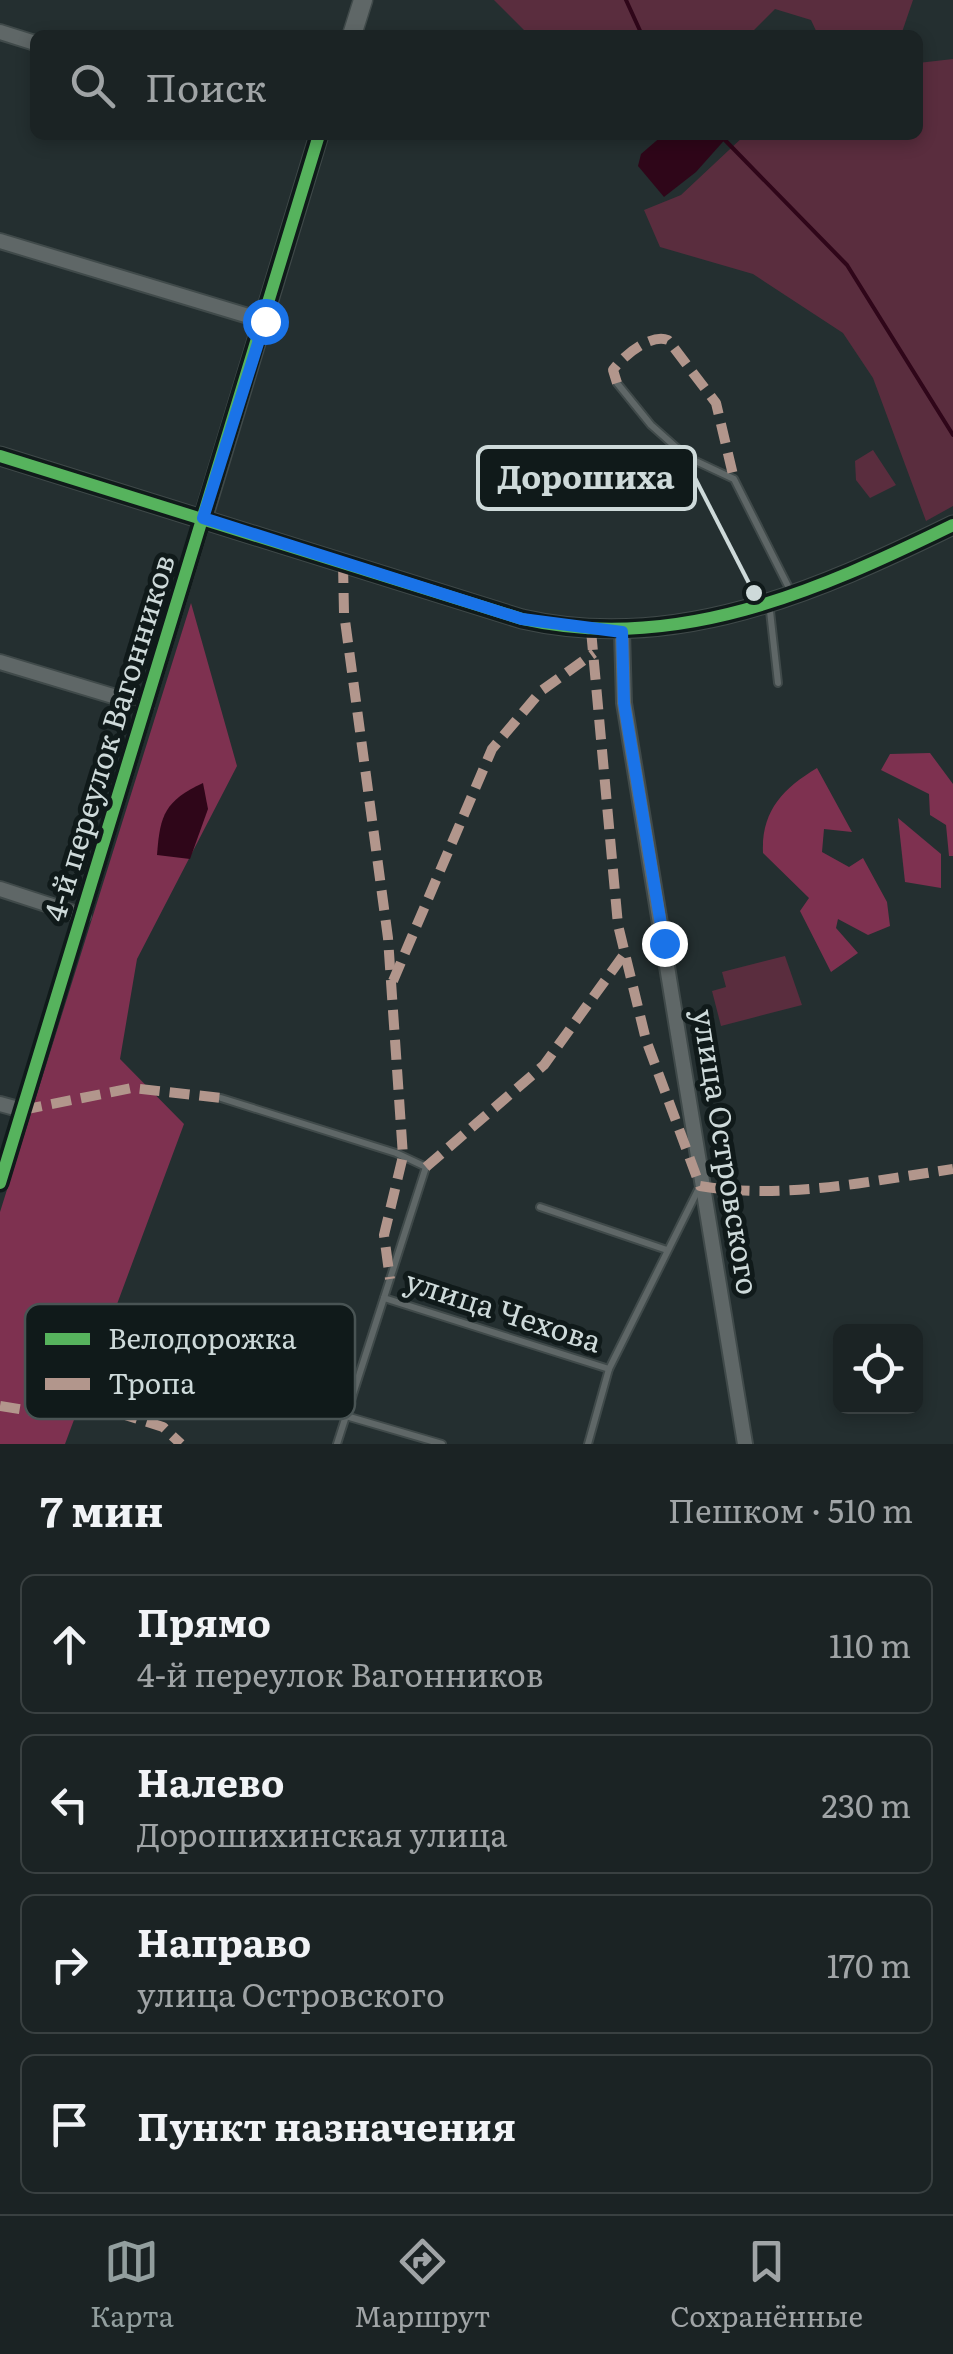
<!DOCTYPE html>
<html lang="ru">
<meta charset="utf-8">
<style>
body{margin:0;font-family:Literata,serif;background:#242b2c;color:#f1f3f6}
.controls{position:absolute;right:30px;bottom:30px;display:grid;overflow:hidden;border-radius:15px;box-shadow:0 5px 15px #0003}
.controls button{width:90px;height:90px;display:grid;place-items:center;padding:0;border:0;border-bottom:2px solid #394041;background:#1b2324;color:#f1f3f6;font:50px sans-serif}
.stop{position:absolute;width:30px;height:30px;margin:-22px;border:8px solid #1a73e8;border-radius:50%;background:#fff}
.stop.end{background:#1a73e8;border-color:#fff;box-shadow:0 2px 10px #0008}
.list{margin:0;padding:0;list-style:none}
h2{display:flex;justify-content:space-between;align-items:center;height:130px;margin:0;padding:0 40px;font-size:42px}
h2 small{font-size:32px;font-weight:400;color:#a0a4a6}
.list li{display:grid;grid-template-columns:65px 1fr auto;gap:30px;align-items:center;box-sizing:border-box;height:140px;margin:0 20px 20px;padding:0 20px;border:2px solid #394041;border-radius:15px}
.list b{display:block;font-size:38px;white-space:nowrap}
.list p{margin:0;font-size:32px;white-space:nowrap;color:#a0a4a6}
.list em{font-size:32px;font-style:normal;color:#a0a4a6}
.icon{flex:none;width:55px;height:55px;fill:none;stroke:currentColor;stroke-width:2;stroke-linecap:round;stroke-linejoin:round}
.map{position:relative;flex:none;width:953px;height:1444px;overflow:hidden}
.search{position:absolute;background:#1b2324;box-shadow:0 5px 15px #0003;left:30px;right:30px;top:30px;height:110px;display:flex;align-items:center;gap:25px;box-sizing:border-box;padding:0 35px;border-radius:15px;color:#a0a4a6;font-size:38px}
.sheet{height:770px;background:#1b2324}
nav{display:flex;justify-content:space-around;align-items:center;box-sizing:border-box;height:140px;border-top:2px solid #394041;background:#1b2324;font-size:28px;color:#a0a4a6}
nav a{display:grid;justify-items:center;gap:5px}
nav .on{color:#929e9e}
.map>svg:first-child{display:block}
.green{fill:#5a2d3e}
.forest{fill:#7e3150}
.water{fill:#2f0619}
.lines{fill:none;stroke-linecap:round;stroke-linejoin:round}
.stream{stroke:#2f0619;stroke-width:4}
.service-casing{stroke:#404a4a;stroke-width:10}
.minor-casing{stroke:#404a4a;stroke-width:18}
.tertiary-casing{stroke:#404a4a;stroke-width:21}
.service{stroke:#5f6767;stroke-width:6}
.minor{stroke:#5f6767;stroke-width:14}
.tertiary{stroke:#5f6767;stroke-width:18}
.quiet{stroke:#b2968c;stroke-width:10;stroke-dasharray:20 10;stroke-linecap:butt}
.cycleway-casing{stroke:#101a1a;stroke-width:19}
.cycleway{stroke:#56b35d;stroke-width:12}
.route{stroke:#1a73e8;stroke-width:12}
.labels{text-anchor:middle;stroke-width:10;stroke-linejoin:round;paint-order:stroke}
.street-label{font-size:30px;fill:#cedada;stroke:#101a1a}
.key{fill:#101a1a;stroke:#495454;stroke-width:2.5}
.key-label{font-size:28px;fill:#cedada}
.leader{fill:none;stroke:#cedada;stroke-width:4}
.callout-dot{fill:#cedada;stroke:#101a1a;stroke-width:4}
.callout{fill:#101a1a;stroke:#cedada;stroke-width:4}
.callout-label{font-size:32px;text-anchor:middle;font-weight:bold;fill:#cedada}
</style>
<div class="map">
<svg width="953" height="1444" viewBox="0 0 953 1444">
<rect width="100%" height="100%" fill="#242f30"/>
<g class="green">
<path d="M494,0H913L901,35H818L811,20L775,9L749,35H529Z"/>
<path d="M953,59V506L926,521L873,378L843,333L753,274L660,247L644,210L681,195L745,135H918V63Z"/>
<path d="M873,450L896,485L870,498L856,480L855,461Z"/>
<path d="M785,956L802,1005L721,1026L712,991L726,987L722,972Z"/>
</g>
<g class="forest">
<path d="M191,603L237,766L137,959L120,1059L184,1124L65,1444H0V1212Z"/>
<path d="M930,753L953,784V856H949L946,825L930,815L929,794L881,770L890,754Z"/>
<path d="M817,768L852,832L824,829L822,852L849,867L863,858L887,902L890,926L868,935L838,919L836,928L858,953L831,972L800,911L809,898L763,853C761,812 782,789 817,768Z"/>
<path d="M898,818L941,854V888L905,882Z"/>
</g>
<g class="water">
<path d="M663,135H729L696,172L664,197L638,166L641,154Z"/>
<path d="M203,783L208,809L190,859L157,855C160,814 165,801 203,783Z"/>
</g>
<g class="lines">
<g class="stream">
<path d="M626,0L642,35"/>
<path d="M720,135L847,265L953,435"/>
</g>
<g class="service-casing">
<g id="service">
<path d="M617,383L651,425L687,457L734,479L791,592"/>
<path d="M769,602L778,683"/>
<path d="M221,1098L396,1153L426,1167L337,1444"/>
<path d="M540,1207L667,1250"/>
<path d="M384,1298L609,1369"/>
<path d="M346,1416L442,1444"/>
<path d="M588,1444L609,1369L700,1186"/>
</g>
</g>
<g class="minor-casing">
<g id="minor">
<path d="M0,32L35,43"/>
<path d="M0,241L265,321"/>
<path d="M622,632L624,703L745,1444"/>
<path d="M0,662L146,706"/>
<path d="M0,889L83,916"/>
<path d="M0,1104L22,1110"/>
<path d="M0,1183L203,518"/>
</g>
</g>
<g class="tertiary-casing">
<g id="tertiary">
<path d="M352,35L363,0"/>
<path d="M0,456L522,619C675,654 818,591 953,525"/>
<path d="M203,518L319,135"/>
</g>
</g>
<use href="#service" class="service"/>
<use href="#minor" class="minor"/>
<use href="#tertiary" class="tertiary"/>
<g class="quiet">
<path d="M617,383L613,370C623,356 651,333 668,340L716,403L734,479"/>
<path d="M343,563L344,613L388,938L403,1156L384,1235L390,1279"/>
<path d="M591,630L618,925L646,1040L700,1186C784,1200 870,1181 953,1169"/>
<path d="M393,981L492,749L541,691L594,653"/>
<path d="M22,1110L132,1088L221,1098"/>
<path d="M426,1167L544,1065L625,953"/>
<path d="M0,1406L56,1415L103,1408L163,1427L181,1444"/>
</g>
<g class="cycleway-casing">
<g id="cycleway">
<path d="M0,456L522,619C675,654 818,591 953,525"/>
<path d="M0,1183L319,135"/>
</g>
</g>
<use href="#cycleway" class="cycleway"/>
</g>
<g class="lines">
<path class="route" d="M265,321L203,518L522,619L622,632L624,703L664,943"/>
</g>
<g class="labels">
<g class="street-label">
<text transform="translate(110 738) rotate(-73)" y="10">4-й переулок Вагонников</text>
<text transform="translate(725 1152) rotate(81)" y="10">улица Островского</text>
<text transform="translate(503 1312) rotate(18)" y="10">улица Чехова</text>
</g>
</g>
<rect x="25" y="1304" width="330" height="115" rx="15" class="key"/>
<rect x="45" y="1333" width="45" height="12" fill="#56b35d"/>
<rect x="45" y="1378" width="45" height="12" fill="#b2968c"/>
<g class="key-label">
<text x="108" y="1349">Велодорожка</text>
<text x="108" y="1394">Тропа</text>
</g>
<path class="leader" d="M754 593L695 478"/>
<circle class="callout-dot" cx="754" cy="593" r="10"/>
<rect class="callout" x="478" y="447" width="217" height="62" rx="10"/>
<g class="callout-label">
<text x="586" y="489">Дорошиха</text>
</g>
</svg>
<div class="controls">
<button><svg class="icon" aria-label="locate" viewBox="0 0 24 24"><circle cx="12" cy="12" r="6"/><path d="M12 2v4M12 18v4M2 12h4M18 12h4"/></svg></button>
</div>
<div class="stop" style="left:265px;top:321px"></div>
<div class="stop end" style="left:664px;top:943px"></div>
<div class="search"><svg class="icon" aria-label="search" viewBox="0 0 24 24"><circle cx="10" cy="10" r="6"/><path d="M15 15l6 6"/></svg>Поиск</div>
</div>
<section class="sheet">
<h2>7 мин<small>Пешком · 510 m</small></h2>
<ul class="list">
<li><svg class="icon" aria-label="ahead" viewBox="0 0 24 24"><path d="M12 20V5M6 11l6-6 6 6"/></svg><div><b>Прямо</b><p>4-й переулок Вагонников</p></div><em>110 m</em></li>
<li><svg class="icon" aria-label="left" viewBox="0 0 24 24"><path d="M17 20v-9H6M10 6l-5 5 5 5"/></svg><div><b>Налево</b><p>Дорошихинская улица</p></div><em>230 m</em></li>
<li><svg class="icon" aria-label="right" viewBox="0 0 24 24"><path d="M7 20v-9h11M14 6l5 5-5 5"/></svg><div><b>Направо</b><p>улица Островского</p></div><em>170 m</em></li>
<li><svg class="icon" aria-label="arrive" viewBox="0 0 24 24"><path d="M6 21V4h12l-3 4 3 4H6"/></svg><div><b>Пункт назначения</b></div></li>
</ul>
</section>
<nav>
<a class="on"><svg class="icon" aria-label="map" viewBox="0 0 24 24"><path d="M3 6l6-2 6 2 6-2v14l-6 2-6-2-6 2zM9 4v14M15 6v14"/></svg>Карта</a>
<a><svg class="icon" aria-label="directions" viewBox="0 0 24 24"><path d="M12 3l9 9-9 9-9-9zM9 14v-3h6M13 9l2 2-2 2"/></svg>Маршрут</a>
<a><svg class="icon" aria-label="saved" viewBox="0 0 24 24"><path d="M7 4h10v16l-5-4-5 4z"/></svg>Сохранённые</a>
</nav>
